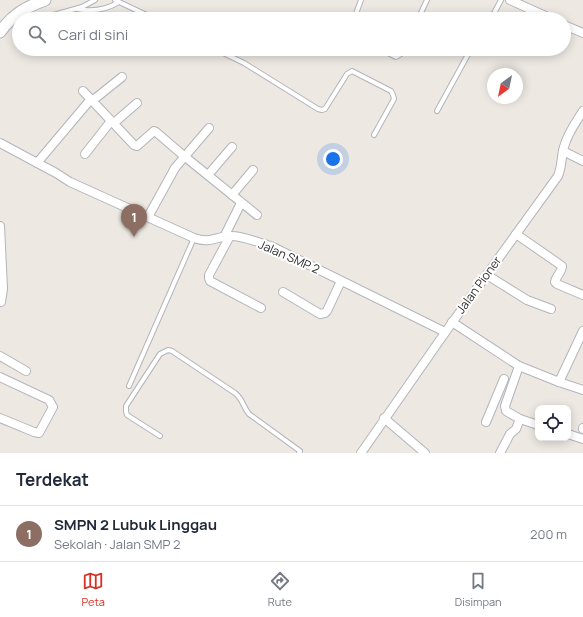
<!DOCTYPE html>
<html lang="id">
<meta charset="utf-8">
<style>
body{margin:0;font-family:Manrope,sans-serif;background:#f6f6f7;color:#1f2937}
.controls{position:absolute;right:12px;bottom:12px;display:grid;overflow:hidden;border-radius:8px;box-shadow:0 2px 10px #0003}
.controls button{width:36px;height:36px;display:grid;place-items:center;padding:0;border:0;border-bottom:1px solid #e0e1e3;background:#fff;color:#1f2937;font:20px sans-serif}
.compass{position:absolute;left:487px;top:68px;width:36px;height:36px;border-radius:50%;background:#fff;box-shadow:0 2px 10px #0003;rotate:213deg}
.you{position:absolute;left:333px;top:159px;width:14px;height:14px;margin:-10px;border:3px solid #fff;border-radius:50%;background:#1a73e8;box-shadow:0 0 0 6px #1a73e833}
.badge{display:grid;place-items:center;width:26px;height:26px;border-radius:50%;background:#d93025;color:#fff;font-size:13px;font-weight:700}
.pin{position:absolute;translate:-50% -33px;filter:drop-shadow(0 1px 2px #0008)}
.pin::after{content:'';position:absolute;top:21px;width:14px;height:12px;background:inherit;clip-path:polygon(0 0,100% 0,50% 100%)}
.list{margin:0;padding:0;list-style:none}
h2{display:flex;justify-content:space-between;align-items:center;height:52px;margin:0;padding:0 16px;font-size:17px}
h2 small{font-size:13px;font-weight:400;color:#747a83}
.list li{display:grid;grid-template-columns:26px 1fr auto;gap:12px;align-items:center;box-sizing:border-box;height:56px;padding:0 16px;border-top:1px solid #e0e1e3}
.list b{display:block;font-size:15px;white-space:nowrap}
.list p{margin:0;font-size:13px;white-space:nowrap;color:#747a83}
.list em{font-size:13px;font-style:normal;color:#747a83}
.icon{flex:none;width:22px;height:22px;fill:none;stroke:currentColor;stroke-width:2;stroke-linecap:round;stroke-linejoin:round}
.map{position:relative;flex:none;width:583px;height:453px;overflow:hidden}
.search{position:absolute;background:#fff;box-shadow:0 2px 10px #0003;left:12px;right:12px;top:12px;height:44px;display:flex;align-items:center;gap:10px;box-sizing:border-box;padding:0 14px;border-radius:22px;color:#747a83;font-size:15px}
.sheet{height:108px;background:#fff}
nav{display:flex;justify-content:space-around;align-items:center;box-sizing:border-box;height:56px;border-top:1px solid #e0e1e3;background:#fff;font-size:11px;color:#747a83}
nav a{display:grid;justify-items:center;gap:2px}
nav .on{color:#d93025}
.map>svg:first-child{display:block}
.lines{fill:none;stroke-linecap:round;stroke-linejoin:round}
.service-casing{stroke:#b3b5bc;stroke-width:6}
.minor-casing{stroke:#b3b5bc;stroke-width:10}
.secondary-casing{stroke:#b3b5bc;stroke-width:13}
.service{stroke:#fff;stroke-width:4}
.minor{stroke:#fff;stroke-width:8}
.secondary{stroke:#fff;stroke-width:11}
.labels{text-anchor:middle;stroke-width:4;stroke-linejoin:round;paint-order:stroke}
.street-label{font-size:12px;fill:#2e2e2e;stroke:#fff}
</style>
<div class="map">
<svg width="583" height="453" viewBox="0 0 583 453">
<rect width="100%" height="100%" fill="#ede8e2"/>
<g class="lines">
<g class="service-casing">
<g id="service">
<path d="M115,0L155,19"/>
<path d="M77,9C92,12 106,10 119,2"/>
<path d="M493,14L502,19"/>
<path d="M50,16L82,7L95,0"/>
<path d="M354,19L361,0"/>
<path d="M418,19L427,0"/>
<path d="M491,19L501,0"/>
<path d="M215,49L244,63L318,109L322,110L325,109L347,74L352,71L391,91L393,95L394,99L374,135"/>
<path d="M380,49L396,57L401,54L404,49"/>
<path d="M437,111L471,49"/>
<path d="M129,386L194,238"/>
<path d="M160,436L127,415L126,411V406L160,354L168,350L172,351L235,393C243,399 243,407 249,414L300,451L299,453"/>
</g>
</g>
<g class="minor-casing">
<g id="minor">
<path d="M510,0L552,19"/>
<path d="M564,25L583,33"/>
<path d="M83,91L134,145L137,146L154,131L156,132L184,156L257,215"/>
<path d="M92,101L122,77"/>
<path d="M114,123L137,103"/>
<path d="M0,143L56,173L70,182L194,238C211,244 216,236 231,236C245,236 258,243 271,246L445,332"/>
<path d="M563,151L583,161"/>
<path d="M85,154L111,121"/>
<path d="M37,163L91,99"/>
<path d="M208,175L232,147"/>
<path d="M232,195L253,170"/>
<path d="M148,217L175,168L209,128"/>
<path d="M0,226L3,289L1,302"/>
<path d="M516,234L562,266C562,272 556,276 555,282L557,284L583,295"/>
<path d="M230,236L209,275V278L210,281L261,308"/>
<path d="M224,237L241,203"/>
<path d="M487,275L527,300L551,309"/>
<path d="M283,292L320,314L325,313L327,311L341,281"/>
<path d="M452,322L519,366L559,382L583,390"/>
<path d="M0,356L26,371"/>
<path d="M519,366L505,406L506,411L520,419L538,425"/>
<path d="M0,377L49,400L53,407L39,433L34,432L0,418"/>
<path d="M559,382L583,331"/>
<path d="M384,418L425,453"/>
<path d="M486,422L504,379"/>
<path d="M583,428V429"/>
<path d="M568,434L583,439"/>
<path d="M361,453L449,327L558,176C562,167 561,157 564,147C567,134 576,122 583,111"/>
<path d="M500,453L510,434L516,429L520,419"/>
</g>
</g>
<g class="secondary-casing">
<path id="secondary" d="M0,32C12,15 26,7 45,0"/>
</g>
<use href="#service" class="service"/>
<use href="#minor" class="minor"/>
<use href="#secondary" class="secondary"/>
</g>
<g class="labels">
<g class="street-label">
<text transform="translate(289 257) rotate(24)" y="4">Jalan SMP 2</text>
<text transform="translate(479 285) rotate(-54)" y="4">Jalan Pioner</text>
</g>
</g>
</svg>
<div class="controls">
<button><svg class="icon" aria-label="locate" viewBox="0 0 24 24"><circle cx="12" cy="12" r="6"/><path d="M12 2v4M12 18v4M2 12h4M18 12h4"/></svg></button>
</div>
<svg class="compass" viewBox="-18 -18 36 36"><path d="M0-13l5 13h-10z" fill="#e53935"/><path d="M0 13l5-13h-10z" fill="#747a83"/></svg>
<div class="you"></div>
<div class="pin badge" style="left:134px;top:237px;background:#8d6e63">1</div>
<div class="search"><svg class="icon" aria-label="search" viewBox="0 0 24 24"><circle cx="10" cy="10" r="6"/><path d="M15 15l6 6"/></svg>Cari di sini</div>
</div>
<section class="sheet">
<h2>Terdekat<small></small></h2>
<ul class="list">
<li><span class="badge" style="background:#8d6e63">1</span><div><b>SMPN 2 Lubuk Linggau</b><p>Sekolah · Jalan SMP 2</p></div><em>200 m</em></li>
</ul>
</section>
<nav>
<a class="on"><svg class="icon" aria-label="map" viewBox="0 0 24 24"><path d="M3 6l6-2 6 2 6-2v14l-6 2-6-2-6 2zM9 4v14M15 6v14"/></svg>Peta</a>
<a><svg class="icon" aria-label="directions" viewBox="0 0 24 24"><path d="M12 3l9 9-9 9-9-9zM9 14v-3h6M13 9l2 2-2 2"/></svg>Rute</a>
<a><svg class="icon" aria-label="saved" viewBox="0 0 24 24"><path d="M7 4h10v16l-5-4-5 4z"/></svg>Disimpan</a>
</nav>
